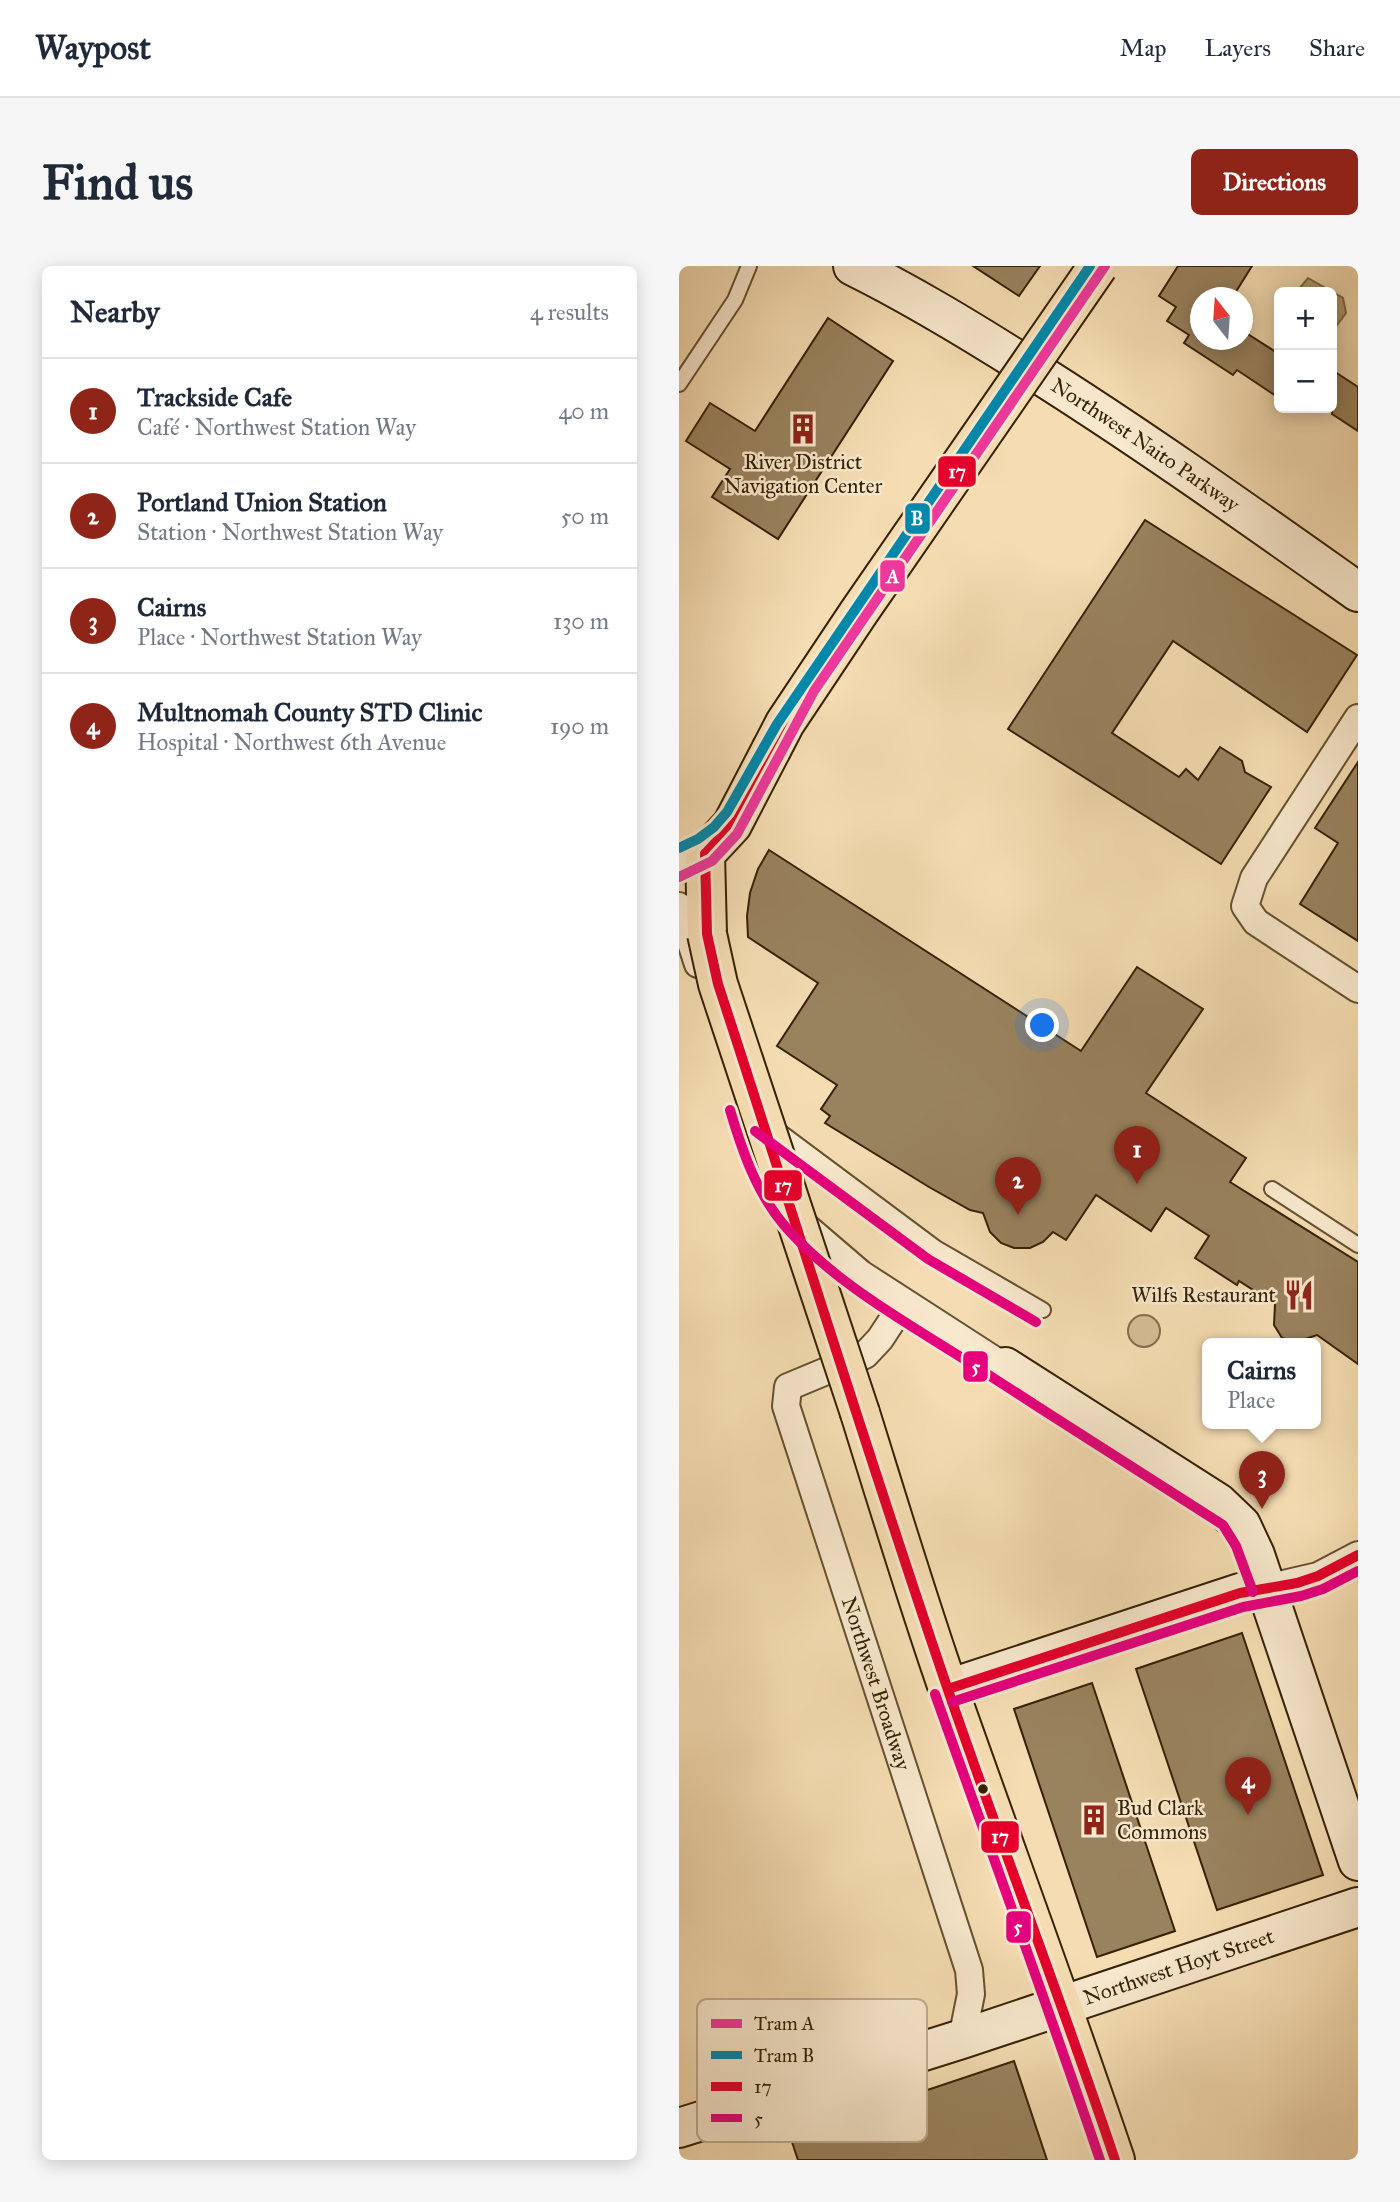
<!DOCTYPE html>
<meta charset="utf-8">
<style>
body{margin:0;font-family:"IM FELL Great Primer",serif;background:#f6f6f7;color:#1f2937}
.controls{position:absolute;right:21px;top:21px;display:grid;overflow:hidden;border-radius:10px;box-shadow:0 4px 18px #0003}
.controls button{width:63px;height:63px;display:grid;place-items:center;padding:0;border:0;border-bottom:2px solid #e0e1e3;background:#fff;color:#1f2937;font:35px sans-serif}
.compass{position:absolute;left:511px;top:21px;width:63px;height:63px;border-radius:50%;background:#fff;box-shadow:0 4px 18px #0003;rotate:343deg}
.you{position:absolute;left:364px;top:760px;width:24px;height:24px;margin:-18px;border:5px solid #fff;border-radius:50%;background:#1a73e8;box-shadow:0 0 0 10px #1a73e833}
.badge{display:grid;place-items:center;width:46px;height:46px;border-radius:50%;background:#8f2418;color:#fff;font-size:23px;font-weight:700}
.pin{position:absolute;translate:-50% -58px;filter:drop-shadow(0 2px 4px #0008)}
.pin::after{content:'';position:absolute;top:37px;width:24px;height:21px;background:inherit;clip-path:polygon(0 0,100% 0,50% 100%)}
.popup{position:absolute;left:523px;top:1072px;width:119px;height:91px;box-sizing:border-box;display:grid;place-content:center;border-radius:10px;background:#fff;filter:drop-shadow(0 2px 5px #0005);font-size:23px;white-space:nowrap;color:#747a83}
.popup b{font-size:26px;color:#1f2937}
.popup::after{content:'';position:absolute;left:50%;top:100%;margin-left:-14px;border:14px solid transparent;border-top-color:#fff}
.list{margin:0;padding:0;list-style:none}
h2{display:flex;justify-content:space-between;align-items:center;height:91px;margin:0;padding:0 28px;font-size:30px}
h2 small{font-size:23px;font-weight:400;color:#747a83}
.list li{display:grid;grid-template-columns:46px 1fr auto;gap:21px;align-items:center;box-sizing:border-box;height:105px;padding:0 28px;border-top:2px solid #e0e1e3}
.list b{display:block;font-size:26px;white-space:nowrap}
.list p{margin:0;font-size:23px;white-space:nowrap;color:#747a83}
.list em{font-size:23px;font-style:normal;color:#747a83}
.map{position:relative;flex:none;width:679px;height:1894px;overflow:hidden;border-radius:10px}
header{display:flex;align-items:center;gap:42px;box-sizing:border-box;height:98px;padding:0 35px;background:#fff;border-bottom:2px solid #e0e1e3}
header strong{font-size:33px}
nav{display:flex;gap:38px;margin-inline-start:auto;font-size:24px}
.intro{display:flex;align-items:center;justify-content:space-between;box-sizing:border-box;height:168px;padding:0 42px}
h1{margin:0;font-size:49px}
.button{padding:18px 32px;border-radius:10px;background:#8f2418;color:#fff;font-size:24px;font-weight:700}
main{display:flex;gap:42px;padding:0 42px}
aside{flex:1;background:#fff;border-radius:10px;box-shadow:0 4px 18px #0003}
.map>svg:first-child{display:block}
.green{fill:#d4bc94;stroke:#846e4c;stroke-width:2}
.water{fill:#b49c76;stroke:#816b48;stroke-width:2}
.building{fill:#99825e;stroke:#352103;stroke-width:2}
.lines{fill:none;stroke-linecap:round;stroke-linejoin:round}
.lane-casing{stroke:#65502f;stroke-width:18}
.street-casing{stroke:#65502f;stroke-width:30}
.secondary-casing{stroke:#352103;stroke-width:42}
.primary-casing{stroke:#352103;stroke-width:42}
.lane{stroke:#f8e8cd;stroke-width:14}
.street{stroke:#f8e8cd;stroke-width:26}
.secondary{stroke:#f8e8cd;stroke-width:38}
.primary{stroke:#f5dcb2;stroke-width:38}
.primary-bridge-casing{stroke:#352103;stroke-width:42;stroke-linecap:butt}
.primary-bridge{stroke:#f5dcb2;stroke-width:38}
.bus-1-casing{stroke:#f8e8cd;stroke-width:16}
.bus-2-casing{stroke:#f8e8cd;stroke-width:16}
.bus-1{stroke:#e4002b;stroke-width:10}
.bus-2{stroke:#e5007d;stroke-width:10}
.tram-1-casing{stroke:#f8e8cd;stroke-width:16}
.tram-2-casing{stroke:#f8e8cd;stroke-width:16}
.tram-1{stroke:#ed389c;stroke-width:10}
.tram-2{stroke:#0088ab;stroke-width:10}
.bus-dot{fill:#352103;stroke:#f8e8cd;stroke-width:2.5}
.labels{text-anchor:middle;stroke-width:5;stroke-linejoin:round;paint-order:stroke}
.street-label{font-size:21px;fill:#352103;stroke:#f8e8cd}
.poi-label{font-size:21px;fill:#352103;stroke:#f8e8cd}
.key{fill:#f8e8cd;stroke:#beac90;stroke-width:2}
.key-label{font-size:19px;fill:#352103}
.line-badge{stroke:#f8e8cd;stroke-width:2.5}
.badge-label{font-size:19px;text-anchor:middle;font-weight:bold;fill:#fff}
</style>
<header>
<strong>Waypost</strong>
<nav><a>Map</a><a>Layers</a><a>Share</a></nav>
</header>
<div class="intro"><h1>Find us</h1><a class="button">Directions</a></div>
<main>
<aside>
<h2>Nearby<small>4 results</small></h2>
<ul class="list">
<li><span class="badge">1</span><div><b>Trackside Cafe</b><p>Café · Northwest Station Way</p></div><em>40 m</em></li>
<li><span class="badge">2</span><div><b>Portland Union Station</b><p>Station · Northwest Station Way</p></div><em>50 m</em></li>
<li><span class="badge">3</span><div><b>Cairns</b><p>Place · Northwest Station Way</p></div><em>130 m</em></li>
<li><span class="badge">4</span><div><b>Multnomah County STD Clinic</b><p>Hospital · Northwest 6th Avenue</p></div><em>190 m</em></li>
</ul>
</aside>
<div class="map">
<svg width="679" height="1894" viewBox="0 0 679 1894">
<rect width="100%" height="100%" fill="#f5dcb2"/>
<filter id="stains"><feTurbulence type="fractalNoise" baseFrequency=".00286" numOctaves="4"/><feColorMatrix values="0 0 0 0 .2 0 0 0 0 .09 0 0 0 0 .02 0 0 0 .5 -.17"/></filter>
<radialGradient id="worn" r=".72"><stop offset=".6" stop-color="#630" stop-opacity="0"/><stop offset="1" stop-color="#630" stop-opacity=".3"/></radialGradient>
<circle class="green" cx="465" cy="1065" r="16"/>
<path class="water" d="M629,12L664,32L667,47L658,59L653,55V26H621L620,23Z"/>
<g class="building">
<path d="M294,0H361L340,30Z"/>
<path d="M499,0H573L553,32H522V74H564V65L600,88V132L558,104L554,109L505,77L510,69L488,55L497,41L480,30Z"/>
<path d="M149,52L214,95L99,273L33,231L51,203L7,175L31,137L76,165Z"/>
<path d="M653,104L679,121V165L653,148Z"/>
<path d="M466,254L678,389L628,466L494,375L433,467L500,511L507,503L519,514L541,481L563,495L566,506L592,521L542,598L329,463Z"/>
<path d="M679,496V675L621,638L659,577L636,562Z"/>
<path d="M90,584L402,785L458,701L524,743L467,827L567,892L551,916L679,996V1098L638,1069L617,1076L603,1072L595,1059L596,1038L560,1015L558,1019L516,992L530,970L487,942L472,965L417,929L387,974L374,966L364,976L351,982H335L322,977L311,966L304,947L291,944L250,921L146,857L151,850L142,843L158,819L98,780L139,717L69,671L68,650L71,627L79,603Z"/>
<path d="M563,1367L644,1609L538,1644L457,1403Z"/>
<path d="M413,1417L496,1665L418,1691L335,1443Z"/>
<path d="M335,1795L368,1894H119L111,1870Z"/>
</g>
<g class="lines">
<g class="lane-casing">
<g id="lane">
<path d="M0,118L56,34L70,0"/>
<path d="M96,862L257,982L364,1044"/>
<path d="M593,923L679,979"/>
</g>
</g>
<g class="street-casing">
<g id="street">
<path d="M679,452L575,612L566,640L577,656L679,723"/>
<path d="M0,640L19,698"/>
<path d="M119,954L182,1008L326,1101"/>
<path id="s1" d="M224,1038L201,1073L186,1089L109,1121L107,1140L290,1704L292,1728L283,1773"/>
<path d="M587,1322L639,1310L679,1289"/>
</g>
</g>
<g class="secondary-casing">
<g id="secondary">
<path id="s2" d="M174,0C235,30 292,65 349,101C462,172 570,249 679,326"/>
<path d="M0,597L26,588"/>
<path d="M326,1101L539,1237L562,1259L576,1289L679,1595"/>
<path d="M269,1423L561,1327L587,1322"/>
<path id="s3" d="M0,1862L283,1773L679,1641"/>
</g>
</g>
<g class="primary-casing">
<g id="primary">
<path d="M28,668L26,588L53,559L92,484"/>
<path d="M181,1147C210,1240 238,1333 270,1425C325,1581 383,1737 436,1894"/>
</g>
</g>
<use href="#lane" class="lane"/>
<use href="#street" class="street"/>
<use href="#secondary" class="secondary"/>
<use href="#primary" class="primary"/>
<g class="primary-bridge-casing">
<g id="primary-bridge">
<path d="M92,484L106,457L180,346L419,0"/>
<path d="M28,668L39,718L181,1147"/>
</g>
</g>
<use href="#primary-bridge" class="primary-bridge"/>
<g class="bus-1-casing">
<g id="bus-1">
<path d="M26,588L28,668L39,718C116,953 189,1190 269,1424C323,1581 383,1736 436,1894"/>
<path d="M26,588L53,559L111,448L419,0"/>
<path d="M269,1423L561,1327L618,1317L639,1310L679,1289"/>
</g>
</g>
<g class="bus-2-casing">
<g id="bus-2">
<path d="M51,844C63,884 77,926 105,959C154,1016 225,1055 288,1095C373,1150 458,1204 544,1259L557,1280L574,1326"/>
<path d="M76,865L249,993L357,1056"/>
<path d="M256,1428C311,1583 368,1738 421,1894"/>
<path d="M273,1436L564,1341L622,1330L644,1323L679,1305"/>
</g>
</g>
<use href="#bus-1" class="bus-1"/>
<use href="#bus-2" class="bus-2"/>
<g class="tram-1-casing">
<path id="tram-1" d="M0,611L33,595L58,568L135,425L426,0"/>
</g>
<g class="tram-2-casing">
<path id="tram-2" d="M0,582L19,573L35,561L48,546L98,458L411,0"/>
</g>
<use href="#tram-1" class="tram-1"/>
<use href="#tram-2" class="tram-2"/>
</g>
<defs>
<g id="building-bare" transform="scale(2.415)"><path d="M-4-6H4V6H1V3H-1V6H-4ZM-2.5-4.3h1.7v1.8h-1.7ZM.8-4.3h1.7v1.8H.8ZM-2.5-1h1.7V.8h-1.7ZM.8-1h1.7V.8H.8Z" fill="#8f2418" stroke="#f8e8cd" stroke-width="2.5" paint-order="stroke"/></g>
<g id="restaurant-bare" transform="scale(2.415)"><path d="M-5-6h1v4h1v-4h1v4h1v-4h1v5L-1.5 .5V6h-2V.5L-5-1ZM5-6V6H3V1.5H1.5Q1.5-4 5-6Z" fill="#8f2418" stroke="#f8e8cd" stroke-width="2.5" paint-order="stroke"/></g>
</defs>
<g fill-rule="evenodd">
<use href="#building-bare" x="124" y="163"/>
<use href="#restaurant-bare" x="620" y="1029"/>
<use href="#building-bare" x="415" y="1554"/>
</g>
<circle class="bus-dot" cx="304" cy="1523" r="6"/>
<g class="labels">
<g class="street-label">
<text dy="7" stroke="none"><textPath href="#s2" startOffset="343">Northwest Naito Parkway</textPath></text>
<text dy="7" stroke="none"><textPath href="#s1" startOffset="458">Northwest Broadway</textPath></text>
<text dy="7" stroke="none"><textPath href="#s3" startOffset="525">Northwest Hoyt Street</textPath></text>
</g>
<g class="poi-label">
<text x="124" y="203">River District<tspan x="124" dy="24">Navigation Center</tspan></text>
<text x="597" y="1036" text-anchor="end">Wilfs Restaurant</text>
<text x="438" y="1549" text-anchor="start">Bud Clark<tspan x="438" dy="24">Commons</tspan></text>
</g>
</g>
<rect x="18" y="1733" width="230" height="143" rx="10" class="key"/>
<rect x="32" y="1753" width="31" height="9" fill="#ed389c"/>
<rect x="32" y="1785" width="31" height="8" fill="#0088ab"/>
<rect x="32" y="1816" width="31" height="9" fill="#e4002b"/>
<rect x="32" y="1848" width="31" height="8" fill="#e5007d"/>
<g class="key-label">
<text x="75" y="1764">Tram A</text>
<text x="75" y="1796">Tram B</text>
<text x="75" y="1827">17</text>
<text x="75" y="1859">5</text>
</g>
<g class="line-badge">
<rect x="258" y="189" width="40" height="33" rx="7" fill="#e4002b"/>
<rect x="225" y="236" width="27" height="33" rx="7" fill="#0088ab"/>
<rect x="200" y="293" width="27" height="34" rx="7" fill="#ed389c"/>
<rect x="84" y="903" width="40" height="33" rx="7" fill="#e4002b"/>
<rect x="283" y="1084" width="27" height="33" rx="7" fill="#e5007d"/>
<rect x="301" y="1554" width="40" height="34" rx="7" fill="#e4002b"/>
<rect x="326" y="1644" width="27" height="34" rx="7" fill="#e5007d"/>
</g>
<g class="badge-label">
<text x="278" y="212">17</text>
<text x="238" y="259">B</text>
<text x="214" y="317">A</text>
<text x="104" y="926">17</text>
<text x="297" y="1107">5</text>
<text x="321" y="1577">17</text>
<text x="339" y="1667">5</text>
</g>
<rect width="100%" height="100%" filter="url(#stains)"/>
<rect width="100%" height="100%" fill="url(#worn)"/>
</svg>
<div class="controls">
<button>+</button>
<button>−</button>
</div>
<svg class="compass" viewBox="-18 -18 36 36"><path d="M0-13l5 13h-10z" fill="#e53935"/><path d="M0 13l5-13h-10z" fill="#747a83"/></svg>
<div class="you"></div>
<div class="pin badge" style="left:458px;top:918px">1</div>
<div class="pin badge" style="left:339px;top:949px">2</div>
<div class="pin badge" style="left:583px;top:1243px">3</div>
<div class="popup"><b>Cairns</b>Place</div>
<div class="pin badge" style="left:569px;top:1549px">4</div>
</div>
</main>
